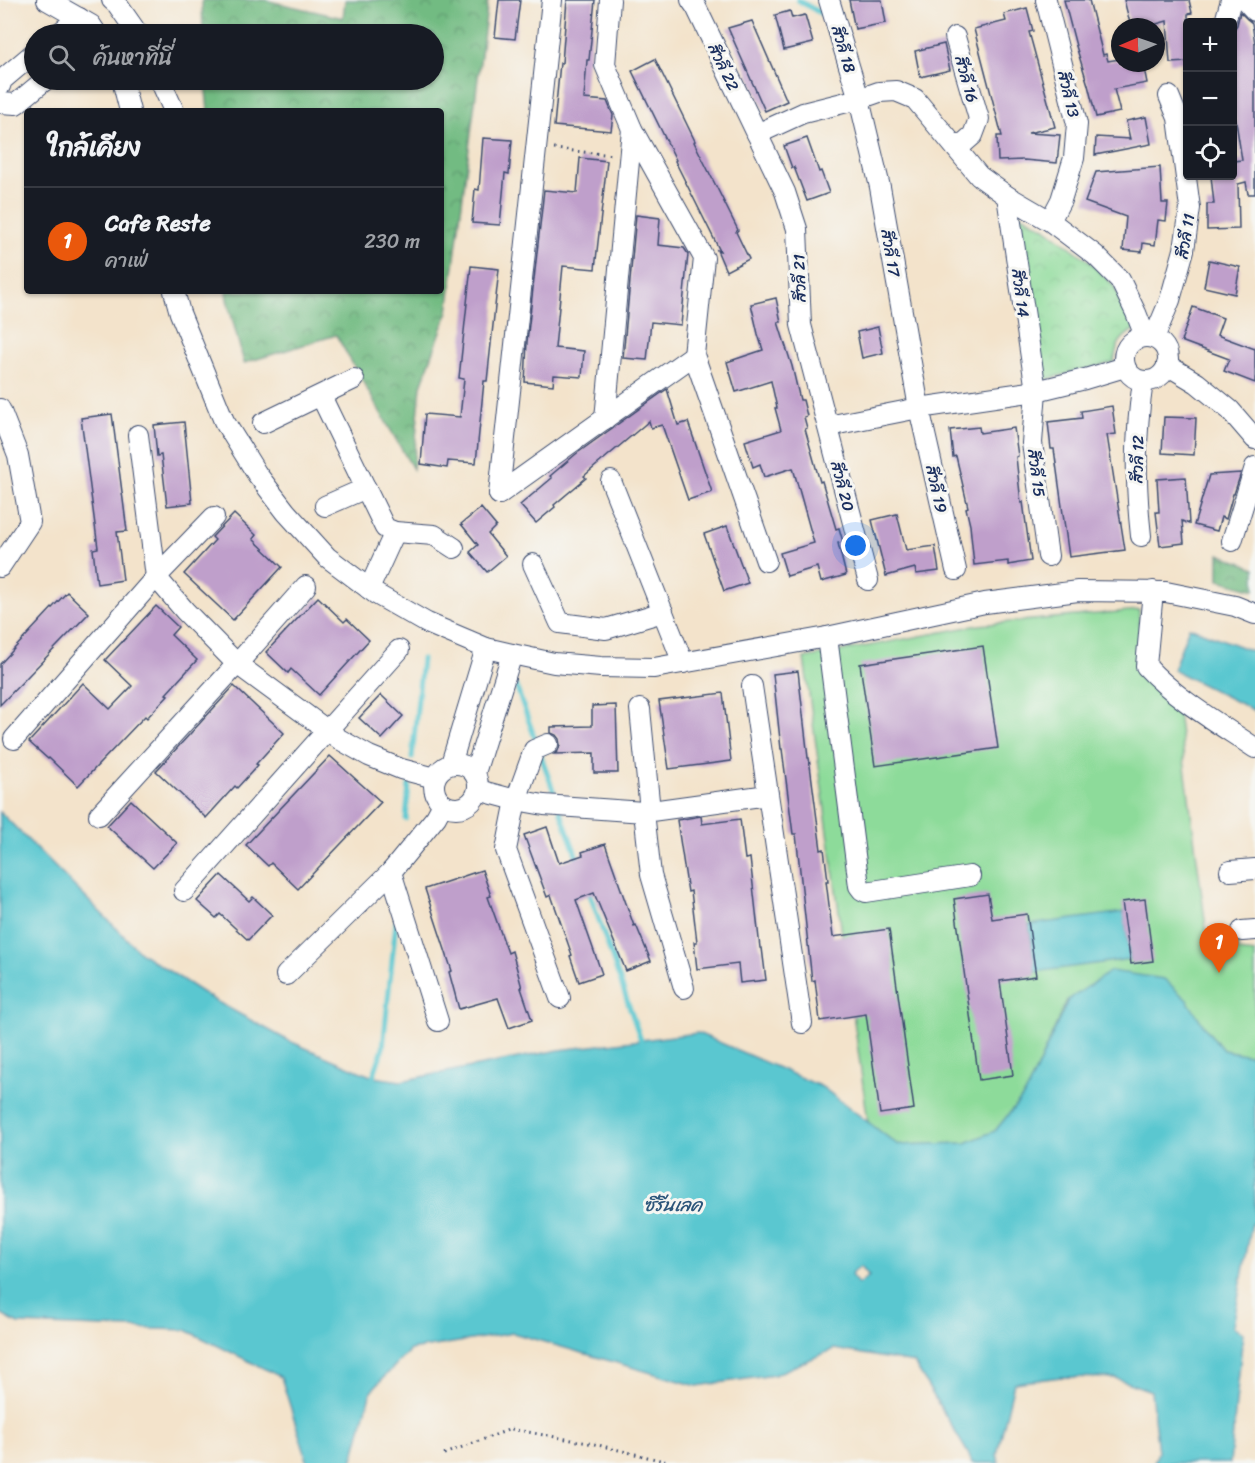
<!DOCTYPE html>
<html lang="th">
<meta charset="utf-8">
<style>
body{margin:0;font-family:Sriracha,"Playpen Sans Thai",sans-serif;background:#242831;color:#f1f3f6}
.controls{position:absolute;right:18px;top:18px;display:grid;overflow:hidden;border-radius:6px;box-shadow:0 2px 4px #0004}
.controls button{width:54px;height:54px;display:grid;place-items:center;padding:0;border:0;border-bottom:2px solid #363941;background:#171b24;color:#f1f3f6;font:30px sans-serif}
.compass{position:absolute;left:1111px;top:18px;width:54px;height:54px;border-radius:50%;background:#171b24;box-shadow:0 2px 4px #0004;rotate:268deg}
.you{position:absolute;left:856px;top:546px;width:21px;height:21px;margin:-15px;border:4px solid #fff;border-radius:50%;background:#1a73e8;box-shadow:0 0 0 9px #1a73e833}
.badge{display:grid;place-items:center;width:39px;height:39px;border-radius:50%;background:#ea580c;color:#fff;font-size:20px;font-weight:700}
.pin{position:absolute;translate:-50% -50px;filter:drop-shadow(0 2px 3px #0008)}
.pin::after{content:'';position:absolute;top:32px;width:21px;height:18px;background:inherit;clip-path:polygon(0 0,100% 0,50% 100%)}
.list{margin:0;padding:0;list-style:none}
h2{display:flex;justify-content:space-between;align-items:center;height:78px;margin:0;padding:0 24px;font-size:26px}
h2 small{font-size:20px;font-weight:400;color:#9ea1a6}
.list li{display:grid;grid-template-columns:39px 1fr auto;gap:18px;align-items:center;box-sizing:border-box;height:108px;padding:0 24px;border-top:2px solid #363941}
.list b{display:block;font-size:22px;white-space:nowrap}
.list p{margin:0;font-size:20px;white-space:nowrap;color:#9ea1a6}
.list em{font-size:20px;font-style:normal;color:#9ea1a6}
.icon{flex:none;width:33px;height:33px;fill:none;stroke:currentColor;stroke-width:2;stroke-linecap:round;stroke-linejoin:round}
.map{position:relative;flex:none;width:1255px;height:1463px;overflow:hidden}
.search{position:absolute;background:#171b24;box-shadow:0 2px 4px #0004;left:24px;top:24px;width:420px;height:66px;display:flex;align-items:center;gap:15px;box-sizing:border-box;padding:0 21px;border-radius:33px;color:#9ea1a6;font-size:22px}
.panel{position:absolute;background:#171b24;box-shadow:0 2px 4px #0004;left:24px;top:108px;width:420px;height:186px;border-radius:6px}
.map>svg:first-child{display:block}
.green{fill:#8ddb9a;stroke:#54857c;stroke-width:1.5}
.forest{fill:url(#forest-crowns);stroke:#467570;stroke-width:1.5}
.park{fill:url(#park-crowns);stroke:#54857c;stroke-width:1.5}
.water{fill:#5ac7d0;stroke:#3a7b97;stroke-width:1.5;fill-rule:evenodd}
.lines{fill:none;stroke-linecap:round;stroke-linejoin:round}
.stream{stroke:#5ac7d0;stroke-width:5}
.building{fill:#bf9fcb}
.minor-casing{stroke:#3b4a6e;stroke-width:22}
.path{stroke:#3b4a6e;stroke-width:3;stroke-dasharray:1.5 4.5;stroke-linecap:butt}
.minor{stroke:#fff;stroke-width:20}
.labels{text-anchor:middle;stroke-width:6;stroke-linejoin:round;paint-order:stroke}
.street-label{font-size:16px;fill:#1b2f5e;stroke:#f6f6f2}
.water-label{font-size:18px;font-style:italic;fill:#2b557a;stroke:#f6f6f2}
</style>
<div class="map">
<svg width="1255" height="1463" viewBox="0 0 1255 1463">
<defs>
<pattern id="forest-crowns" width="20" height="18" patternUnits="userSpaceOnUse" patternTransform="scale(1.5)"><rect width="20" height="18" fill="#72bb82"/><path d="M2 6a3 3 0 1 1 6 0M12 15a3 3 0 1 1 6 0" fill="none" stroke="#5d986e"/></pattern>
<pattern id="park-crowns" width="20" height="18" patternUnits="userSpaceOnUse" patternTransform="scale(1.5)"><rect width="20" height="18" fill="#8ddb9a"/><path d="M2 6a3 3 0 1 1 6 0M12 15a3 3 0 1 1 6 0" fill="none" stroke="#79bc87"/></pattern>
</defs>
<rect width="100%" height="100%" fill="#f6f6f2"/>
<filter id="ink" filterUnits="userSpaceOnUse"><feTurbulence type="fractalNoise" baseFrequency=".0167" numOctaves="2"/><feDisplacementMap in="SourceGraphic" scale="12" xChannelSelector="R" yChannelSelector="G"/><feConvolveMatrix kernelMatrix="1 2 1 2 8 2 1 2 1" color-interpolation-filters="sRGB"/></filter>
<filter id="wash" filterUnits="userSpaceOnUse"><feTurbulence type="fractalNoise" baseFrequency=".008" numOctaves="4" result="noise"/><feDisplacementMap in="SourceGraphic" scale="24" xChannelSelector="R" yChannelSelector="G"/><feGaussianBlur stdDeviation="1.35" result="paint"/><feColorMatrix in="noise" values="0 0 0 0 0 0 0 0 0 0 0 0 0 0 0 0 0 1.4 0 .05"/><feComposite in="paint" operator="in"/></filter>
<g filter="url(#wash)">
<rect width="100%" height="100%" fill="#f3e3cb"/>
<path class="green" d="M1139,610L1141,667L1178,713L1207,936L1239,943L1237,951L1255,953V1050L1249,1055L1223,1050L1206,1029L1067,1000L1026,1093L995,1131L966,1143L898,1145L868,1122L804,658L979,625Z"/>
<g class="forest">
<path d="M202,0H265L343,18L345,0H488L448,312L421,386L413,469L336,335L244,363L227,299L226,291H441V111H208L205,80H434V34H203Z"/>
<path d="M1219,554L1255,568V590L1219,580Z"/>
</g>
<path class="park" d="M1018,213L1045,228L1089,261L1113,285L1135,329C1120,338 1116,345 1114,362L1043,380Z"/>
<g class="water">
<path d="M1189,627L1255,652V711L1173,670Z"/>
<path d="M0,812L141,953L214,1000L287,1040L373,1077L401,1081L559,1050L698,1033L822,1087L898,1145L966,1143L995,1131L1026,1093L1068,1000L1111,971L1164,979L1187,1000L1206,1029L1223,1050L1249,1055L1255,1050V1223H1252L1233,1326L1243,1333L1230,1463H1154L1158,1452L1151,1391L1115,1378L1061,1377L1014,1383L997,1454L999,1463H972L968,1453L914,1363L834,1349L774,1375L697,1386L513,1333L410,1350L371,1391L352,1463H308L281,1377L186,1330L18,1324L0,1314ZM861,1266L869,1276L858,1284L851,1275L852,1272Z"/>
<path d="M1124,912L1130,959L1035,972L1029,925Z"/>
</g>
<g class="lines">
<g class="stream">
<path d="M798,0L820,13"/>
<path d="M516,686L537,744"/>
<path d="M540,753L557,801"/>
<path d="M412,758L422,659"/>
<path d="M560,810L579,863"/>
<path d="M406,819L409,785"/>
<path d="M588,889L641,1040"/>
<path d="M373,1077L383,1048L396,922"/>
</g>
</g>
<g id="blocks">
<g class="building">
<path d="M499,0H520L515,39L495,37Z"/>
<path d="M567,0H595L589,60H587L584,99L607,101L613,115L611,131L554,126L560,63H562Z"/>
<path d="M849,0H882L886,23L855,29Z"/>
<path d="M1064,0H1089L1103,55L1106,54L1108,61L1120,59V63H1143L1147,83L1114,89L1120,112L1096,117L1088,85L1076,46Z"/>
<path d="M1124,0H1189L1192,13L1188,14V62L1170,63L1167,21L1146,27H1131Z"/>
<path d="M1027,8L1033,31L1029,32L1055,127L1028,133L1060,135L1057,163L1024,160L998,161L997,136H1002L974,29L1006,21L1004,14Z"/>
<path d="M790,11L792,18L805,15L813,43L784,50L775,15Z"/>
<path d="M1240,12L1247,19L1252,23L1255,44V194H1248L1246,182L1238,184L1239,229L1207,230V204H1214L1211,176H1233V161L1242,160L1233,103V31L1237,25Z"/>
<path d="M752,21L787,101L765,111L728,28Z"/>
<path d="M944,44L950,70L920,77L915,51Z"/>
<path d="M655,59L695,141L694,142L738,230L736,232L749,259L726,271L717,250L720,251L675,161L676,160L632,71Z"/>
<path d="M1146,117L1151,144L1095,155L1096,137L1130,139L1126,121Z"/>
<path d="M483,138L512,140L509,174L505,173L500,225L472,223L475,189L479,190Z"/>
<path d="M807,138L819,172L821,171L829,193L807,201L794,167L792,168L784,146Z"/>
<path d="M580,158L607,161L595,269L563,266L555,348L584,351L582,377L554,375L553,385L525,382L527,342L544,190L577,193Z"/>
<path d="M1160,167L1162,203H1168L1166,221L1158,220L1155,245L1143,243L1142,252L1123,250L1126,217L1085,202L1096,172Z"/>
<path d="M636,215L660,218L658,245L684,248L688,254L681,325L651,322L647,360L623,358Z"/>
<path d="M1209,260L1240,267L1235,294L1204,287Z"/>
<path d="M471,266L499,269L487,381H484L476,463L448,461L447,468L421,464L425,414L460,417L464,379L459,378Z"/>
<path d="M776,298L781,322H778L792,366L800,400H803L807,416L804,417L807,428L805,429L820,482L822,481L836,529L839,528L843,542L838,543L846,575L821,582L817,567L787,576L780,553L814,543L793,468L764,477L760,464L753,467L745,441L781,430L775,408H777L771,381L736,392L727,362L763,350L758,334L751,304Z"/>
<path d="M1193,307L1223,318L1217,335L1255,349V383L1224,371L1229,359L1181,341Z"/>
<path d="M878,327L883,353L862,358L857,332Z"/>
<path d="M667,389L678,425L688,422L712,492L688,500L662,425L651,428L649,421L584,476L586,478L554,505L555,507L536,523L520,505L552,478L550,476L576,454Z"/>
<path d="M1112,406L1116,434L1107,435L1125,550L1069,557L1054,449H1051L1048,422L1082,418L1081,411Z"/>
<path d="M112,414L127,531L117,532L123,580L97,584L93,549L98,548L81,418Z"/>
<path d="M1164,417L1196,418L1194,455L1162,453Z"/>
<path d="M184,422L192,503L167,506L161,455L157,456L154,425Z"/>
<path d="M979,427L980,433L1014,428L1018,456L1016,457L1021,503L1023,502L1031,561L1008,565V561L974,565L970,525L966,508L968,507L956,456L953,457L950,430Z"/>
<path d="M1241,473L1234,494H1233L1226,519L1221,517L1217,531L1194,525L1209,475Z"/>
<path d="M1186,477L1189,524L1182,521L1184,543L1160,546L1156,512H1159L1157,479Z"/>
<path d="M481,508L496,526L488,534L506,556L487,572L470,552L478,545L461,524Z"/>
<path d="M234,514L256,535L253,539L282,567L233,620L184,574L215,540L212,537Z"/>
<path d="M897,514L906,550L935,546L939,571L916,574L915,568L886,576L872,520Z"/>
<path d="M727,526L748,583L724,591L704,534Z"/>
<path d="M67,592L89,613L0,705V664Z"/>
<path d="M318,597L344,622L347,619L369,640L319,695L291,669L288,673L266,652Z"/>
<path d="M156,606L178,627L171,635L197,660L166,694L168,695L147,718L145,716L78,786L49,758L48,759L29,742L83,683L110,709L132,686L105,660Z"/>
<path d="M983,646L998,748L875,766L860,664Z"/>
<path d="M798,671L808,758H809L821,850L824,849L828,881H826L833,937L889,929L914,1109L880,1114L866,1014L820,1021L815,980L812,981L796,834H793L782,749H781L773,674Z"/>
<path d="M234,686L284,733L256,764L258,765L237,788L235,786L206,818L156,771Z"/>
<path d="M723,693L731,761L669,769L659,701Z"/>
<path d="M381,695L403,716L382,739L359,718Z"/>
<path d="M616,705L618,773H594V753L554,754L558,751L560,745L559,739L556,735L551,733V727L592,726V706Z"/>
<path d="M330,756L381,802L298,889L271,863L268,866L246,845Z"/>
<path d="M131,800L177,843L153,868L107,826Z"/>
<path d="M701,816L702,824L740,819L745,859L750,858L760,948H762L766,980L740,983L738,964L697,969L694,942H697L691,891L688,892L677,820Z"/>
<path d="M547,827L559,863L583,855L582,852L605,844L634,926L636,925L651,961L626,971L594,893L576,900L602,974L579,982L570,956L572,955L551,895L547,897L524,835Z"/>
<path d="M482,870L491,896L488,897L508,953L512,951L522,988H521L532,1020L509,1028L498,998L459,1009L449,972L452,971L425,889Z"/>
<path d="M221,875L249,901L253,897L272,915L248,940L220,914L216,918L197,901Z"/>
<path d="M988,894L992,919L1027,914L1036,976L1000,981L1013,1075L979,1080L954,899Z"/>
<path d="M1145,899L1153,961L1131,964L1122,902Z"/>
</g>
</g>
</g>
<g filter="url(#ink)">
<use href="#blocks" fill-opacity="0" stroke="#3b4a6e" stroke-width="1.5"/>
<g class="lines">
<g class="minor-casing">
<g id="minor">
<path d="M47,0L91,25L97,34"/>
<path d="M112,0L117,4L138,34"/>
<path d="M610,0L605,65L632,129L704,258L694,355L766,561"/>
<path d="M691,0L696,7L785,192L797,229L801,325L868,580"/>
<path d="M829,0L859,99L880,187L919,408L956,570"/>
<path d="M1046,0L1077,124L1074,158L1061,200L1050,221"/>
<path d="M1245,0L1255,11"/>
<path d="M1225,22L1231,0"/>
<path d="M58,34L79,18"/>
<path d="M955,37L979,119L973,135L957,149"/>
<path d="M122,80L130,111"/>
<path d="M160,80L174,111"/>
<path d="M0,86L2,80L34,53"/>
<path d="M0,103L16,104L45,80"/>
<path d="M757,134L803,113L859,99L879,92L896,91L915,99L979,176L1007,196L1050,221L1095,255L1120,280L1136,313L1145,336"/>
<path d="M1007,196L1036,391L1032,443L1048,556"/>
<path d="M174,291L180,313L224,421L257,474L286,512L327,557L376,594L427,623L486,648L512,654L554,663L601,667L654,668L827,637L985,603L1078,591L1166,592L1235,606L1255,614"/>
<circle cx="1146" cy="359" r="22"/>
<path d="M1154,338L1170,300L1184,250L1190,208L1178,118L1169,96"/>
<path d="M1167,365L1197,383L1230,410L1255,439"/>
<path d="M321,396L385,528L395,532L434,535L454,548"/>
<path d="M0,409L18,455L30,522L0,567"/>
<path d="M605,419L632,129"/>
<path d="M263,423L354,379"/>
<path d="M828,426L919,408L1036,391L1085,379L1125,367"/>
<path d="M138,435L156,577L185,611L237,664L339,739L369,756L401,769L435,778"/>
<path d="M611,481L683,663"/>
<path d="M499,494L552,0"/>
<path d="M499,494L694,355"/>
<path d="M325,506L366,488"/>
<path d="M1141,536C1135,481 1135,436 1143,381"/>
<path d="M1232,541L1255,467"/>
<path d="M533,564L560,623L606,629L663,612"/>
<path d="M369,589L395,532"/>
<path d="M1153,591L1146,666C1176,699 1218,723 1255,748"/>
<path d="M827,637L859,886L862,890L866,892L970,876"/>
<path d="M752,686L802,1023"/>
<path d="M640,709L650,811"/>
<path d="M14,739L156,577L214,517"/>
<path d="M548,744L534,750L516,800L506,850L560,998"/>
<circle cx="456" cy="786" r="22"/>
<path d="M451,764L486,648"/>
<path d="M475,773L512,654"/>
<path d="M478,790L516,800L544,805L644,812L768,795"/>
<path d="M644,812L651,875L684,988"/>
<path d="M99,815L237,664L306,586"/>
<path d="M1230,871L1255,869"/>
<path d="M391,872L438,1021"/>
<path d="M184,891L399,650"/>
<path d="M1242,931L1255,930"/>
<path d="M286,975L391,872L436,817L443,804"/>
</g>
</g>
<g class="path">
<path d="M554,149L613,155"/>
<path d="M444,1454L511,1429L594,1444L672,1463"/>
</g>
<use href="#minor" class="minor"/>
</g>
</g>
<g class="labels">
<g class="street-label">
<text transform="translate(844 49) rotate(73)" y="6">สีวลี 18</text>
<text transform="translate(724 67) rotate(64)" y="6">สีวลี 22</text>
<text transform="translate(967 79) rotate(74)" y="6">สีวลี 16</text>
<text transform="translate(1069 94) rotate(76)" y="6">สีวลี 13</text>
<text transform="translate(1185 236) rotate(-81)" y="6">สีวลี 11</text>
<text transform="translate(891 253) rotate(80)" y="6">สีวลี 17</text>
<text transform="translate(799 278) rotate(-92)" y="6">สีวลี 21</text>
<text transform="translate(1021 293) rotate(82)" y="6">สีวลี 14</text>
<text transform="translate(1137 459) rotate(-89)" y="6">สีวลี 12</text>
<text transform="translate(1037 473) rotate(82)" y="6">สีวลี 15</text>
<text transform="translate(843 486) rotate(75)" y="6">สีวลี 20</text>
<text transform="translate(937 489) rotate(77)" y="6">สีวลี 19</text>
</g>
<g class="water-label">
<text x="673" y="1211">ซีรีนเลค</text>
</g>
</g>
</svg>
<div class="controls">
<button>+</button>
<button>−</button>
<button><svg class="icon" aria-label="locate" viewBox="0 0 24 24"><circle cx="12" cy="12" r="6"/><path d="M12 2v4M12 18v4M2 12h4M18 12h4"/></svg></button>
</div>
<svg class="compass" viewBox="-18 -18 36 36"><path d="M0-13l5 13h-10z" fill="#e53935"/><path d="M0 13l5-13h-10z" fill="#9ea1a6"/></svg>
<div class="you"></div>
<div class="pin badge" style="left:1219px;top:973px">1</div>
<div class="search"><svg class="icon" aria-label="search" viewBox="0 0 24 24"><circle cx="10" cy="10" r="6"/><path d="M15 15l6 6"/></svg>ค้นหาที่นี่</div>
<section class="panel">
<h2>ใกล้เคียง<small></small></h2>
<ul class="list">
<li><span class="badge">1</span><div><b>Cafe Reste</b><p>คาเฟ่</p></div><em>230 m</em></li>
</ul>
</section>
</div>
